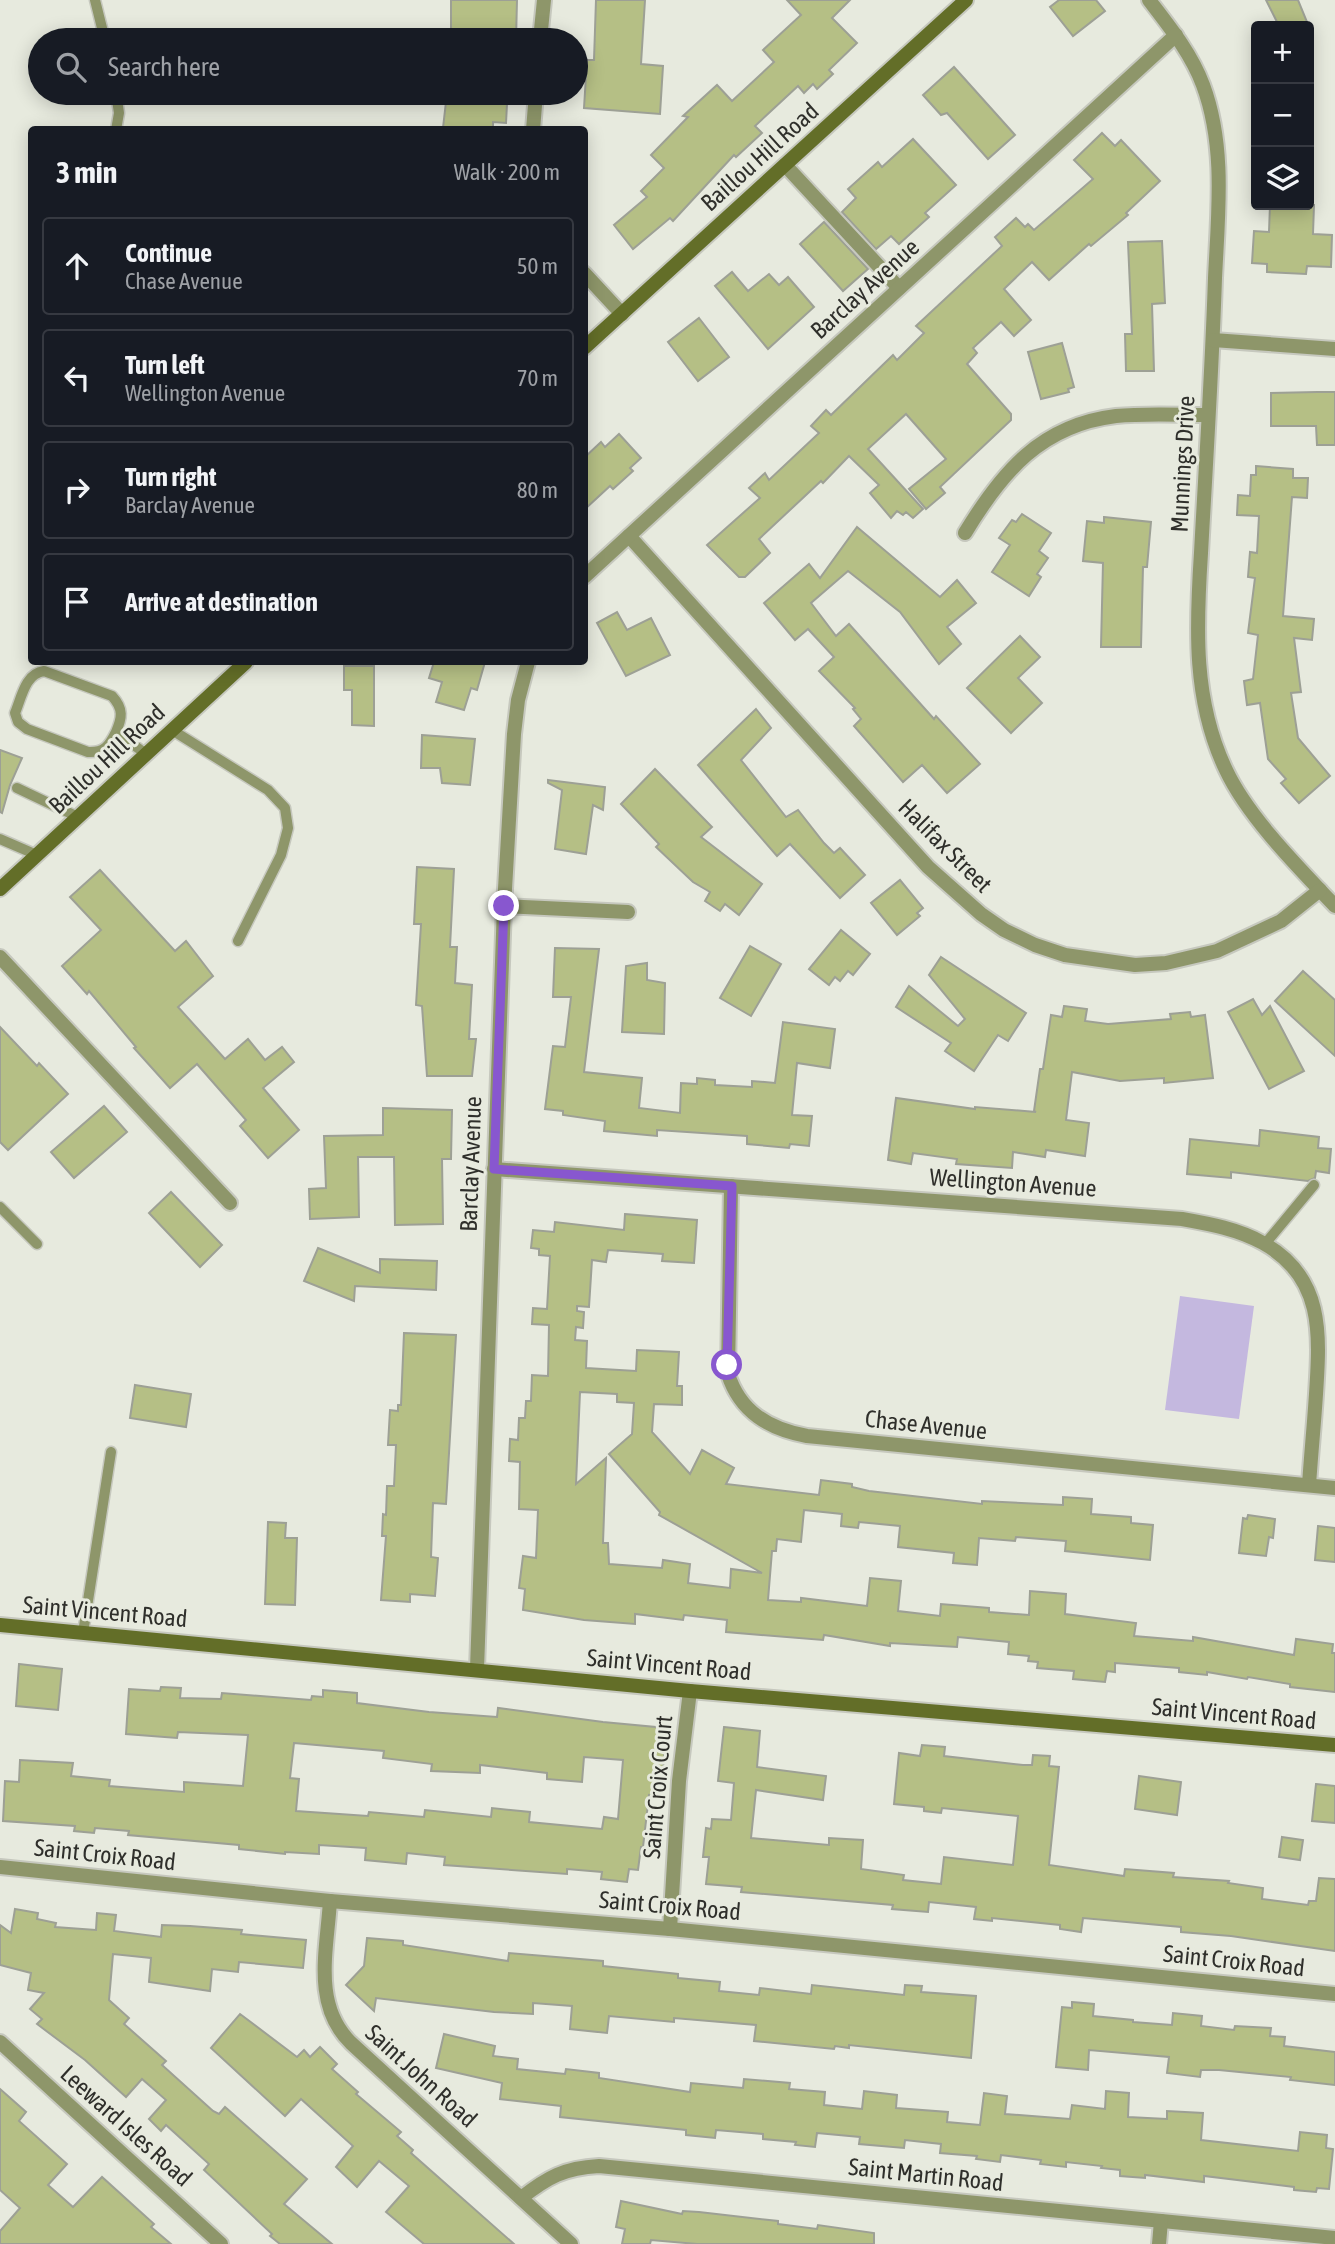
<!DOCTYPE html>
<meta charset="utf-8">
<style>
body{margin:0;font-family:"Asap Condensed",sans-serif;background:#242831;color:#f1f3f6}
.controls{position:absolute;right:21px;top:21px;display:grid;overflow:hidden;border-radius:7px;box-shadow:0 4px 18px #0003}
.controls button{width:63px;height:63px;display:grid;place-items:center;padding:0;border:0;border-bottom:2px solid #363941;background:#171b24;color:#f1f3f6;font:35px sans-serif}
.stop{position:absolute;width:21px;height:21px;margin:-16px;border:5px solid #8857cf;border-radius:50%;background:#fff}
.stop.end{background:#8857cf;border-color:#fff;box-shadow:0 2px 7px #0008}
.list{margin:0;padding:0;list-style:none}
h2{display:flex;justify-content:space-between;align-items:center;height:91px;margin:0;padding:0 28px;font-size:30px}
h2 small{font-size:23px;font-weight:400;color:#9ea1a6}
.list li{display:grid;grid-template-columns:46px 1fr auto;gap:21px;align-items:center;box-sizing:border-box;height:98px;margin:0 14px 14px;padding:0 14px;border:2px solid #363941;border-radius:7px}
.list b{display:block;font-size:26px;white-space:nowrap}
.list p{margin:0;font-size:23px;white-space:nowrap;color:#9ea1a6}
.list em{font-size:23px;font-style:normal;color:#9ea1a6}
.icon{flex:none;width:38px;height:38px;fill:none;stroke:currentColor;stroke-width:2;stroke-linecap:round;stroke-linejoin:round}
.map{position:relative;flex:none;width:1335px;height:2244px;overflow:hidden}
.search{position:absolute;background:#171b24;box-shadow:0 4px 18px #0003;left:28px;top:28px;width:560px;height:77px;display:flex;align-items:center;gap:18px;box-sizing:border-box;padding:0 24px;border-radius:38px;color:#9ea1a6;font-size:26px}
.panel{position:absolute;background:#171b24;box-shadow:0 4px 18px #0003;left:28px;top:126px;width:560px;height:539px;border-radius:7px}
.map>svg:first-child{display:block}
.green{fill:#c4b8df}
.building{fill:#b5bf85;stroke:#9da095;stroke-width:2;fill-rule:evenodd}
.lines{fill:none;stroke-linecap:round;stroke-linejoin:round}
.lane-casing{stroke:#c6c8be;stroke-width:13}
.street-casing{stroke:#c6c8be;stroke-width:18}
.secondary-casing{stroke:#c6c8be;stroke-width:18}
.lane{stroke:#8e966a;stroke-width:10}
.street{stroke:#8e966a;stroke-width:14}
.secondary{stroke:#636e28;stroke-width:14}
.route{stroke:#8857cf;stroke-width:9}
.labels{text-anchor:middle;stroke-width:6;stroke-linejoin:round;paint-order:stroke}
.street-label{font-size:24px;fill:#2f2f2b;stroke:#e7eade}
</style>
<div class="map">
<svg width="1335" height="2244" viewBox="0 0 1335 2244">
<rect width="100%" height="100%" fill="#e7eade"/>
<path class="green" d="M1180,1296L1254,1306L1239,1419L1165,1410Z"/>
<g class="building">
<path d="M451,0H517L516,40H451Z"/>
<path d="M596,0H645L641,64L663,66L660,114L584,108L587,60H594Z"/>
<path d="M787,0H850L832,18L857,43L829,70L833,74L817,89L813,84L804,93L798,86L755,126L762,133L736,157L734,155L673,221L670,218L633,249L614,225L647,197L641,191L664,168L651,155L688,117L683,116L717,85L732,101L774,62L763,50L801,15Z"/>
<path d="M1059,0H1096L1105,11L1073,36L1050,7Z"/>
<path d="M1266,0H1298L1307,22L1298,26H1279Z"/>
<path d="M954,67L1015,135L988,159L947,113L941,115L923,95Z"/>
<path d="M447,93H502L501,104H507L506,123L493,122V130L443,128Z"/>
<path d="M1102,133L1115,146L1121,140L1160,181L1126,213L1128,215L1091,246L1089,244L1049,280L1032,262L1004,289L1031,320L1014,336L1001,322L973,348L977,353L967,364L1011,414V420L940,487L945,493L926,509L909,489L946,459L906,414L868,449L923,509L913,518L906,512L903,515L897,511L891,518L870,493L879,485L849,456L823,483L821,481L759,539L770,553L745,577H739L707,545L760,498L749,488L765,473L769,480L819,433L811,426L826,410L831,415L893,355L897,360L924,333L916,326L1002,246L995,237L1016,218L1025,227L1028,224L1034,230L1093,179L1074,160Z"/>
<path d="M913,139L956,185L925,213L929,217L899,244L891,236L876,249L842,212L856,198L848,189L878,162L882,167Z"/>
<path d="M1270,205H1314L1313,234L1332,235L1331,267L1307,266L1306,274L1267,272V264L1252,263L1254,231L1269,232Z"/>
<path d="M824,222L868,269L843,291L800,244Z"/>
<path d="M1162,241L1165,303L1152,304L1154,371H1126L1125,334H1132L1128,242Z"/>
<path d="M732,272L748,291L769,274L779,285L788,277L814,307L768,349L715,286Z"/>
<path d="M699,318L729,357L698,381L668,342Z"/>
<path d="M1062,343L1074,387L1068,389L1069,392L1041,399L1028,352Z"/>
<path d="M1317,392H1335V445H1317L1316,426H1271V393Z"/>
<path d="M619,434L641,458L630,468L633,471L613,489L610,486L584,510V458L601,442L605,447Z"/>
<path d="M1256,466L1293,469V478H1308L1307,498L1292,497L1283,616L1314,619L1312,640L1294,638L1301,692L1291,693L1298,738L1330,776L1299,803L1281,783L1286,779L1268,759L1260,703L1247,705L1244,681L1253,679L1258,635L1248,633L1255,578L1248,577L1250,552L1257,553L1259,516L1237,515L1238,495L1250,496L1251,475H1256Z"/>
<path d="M1022,514L1051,533L1039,551L1048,558L1037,574L1041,577L1029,596L992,572L1010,545L999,538L1012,520L1016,522Z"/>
<path d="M1104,517L1151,522L1147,567H1143L1141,647H1101L1103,563L1083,561L1087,521L1104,523Z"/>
<path d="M857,527L940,597L957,580L976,603L947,627L961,644L939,664L900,612L848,571L811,603L836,636L849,624L934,719L936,716L980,764L947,793L922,765L903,782L854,726L861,719L853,709L855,708L819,671L834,657L808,629L795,640L764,603L809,564L820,578Z"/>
<path d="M617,612L627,630L651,618L670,655L626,676L597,623Z"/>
<path d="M1020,636L1040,657L1018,678L1042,703L1011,733L967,688Z"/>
<path d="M434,662H485L477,690L471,688L464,710L436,702L442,682L429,678Z"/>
<path d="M344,666H374V726L352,725V690H344Z"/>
<path d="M756,709L771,728L741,760L786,817L798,810L824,843L834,853L840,848L865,875L840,898L790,844L777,856L698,765Z"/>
<path d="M422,735L475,739L470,785L442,783L440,768H421Z"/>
<path d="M0,750L22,758L10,785L2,813L0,812Z"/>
<path d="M655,769L712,827L701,837L762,884L739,915L725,904L720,911L705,901L710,892L693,882L656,847L659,844L621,804Z"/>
<path d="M548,780L605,787L603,810L593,805L586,854L555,849L562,790L548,783Z"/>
<path d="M417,867L454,869L450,947H457L455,983L472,985L469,1039H476L472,1076H427L422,1006L416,1005L421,924H414Z"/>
<path d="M100,870L175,951L186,941L213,976L178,1007L225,1059L248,1039L265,1060L282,1047L294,1062L263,1088L299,1130L268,1158L240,1126L246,1120L197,1064L170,1088L134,1048L136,1047L89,991L87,994L62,966L101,930L70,897Z"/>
<path d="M900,880L923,908L917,913L920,916L897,935L871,903Z"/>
<path d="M841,930L870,954L853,975L848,971L840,981L835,977L829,985L809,969Z"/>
<path d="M750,946L781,964L751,1016L720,998Z"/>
<path d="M555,948L599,949L584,1072L642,1078L639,1108L680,1113L681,1083L697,1084V1078L715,1080V1085L752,1087V1081L775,1083L783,1022L835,1029L830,1068L797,1063L792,1115L812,1116L809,1146L790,1144L789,1148L747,1144V1136L657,1130V1136L604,1131L605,1121L563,1115V1111L545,1109L553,1046L565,1047L571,997H553Z"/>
<path d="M941,957L1026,1013L1008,1041L998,1035L974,1071L945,1051L951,1043L896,1007L909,986L958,1026L965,1019L929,975Z"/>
<path d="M647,963V980L665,983L664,1034L622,1032L626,966Z"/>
<path d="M1303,971L1335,1000V1056L1275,1001Z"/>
<path d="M1253,999L1262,1015L1270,1006L1304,1071L1269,1089L1228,1012Z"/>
<path d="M1064,1006L1087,1009L1085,1021L1108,1024L1171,1019L1170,1014L1190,1012L1191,1017L1205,1015L1213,1078L1164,1083V1078L1120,1081L1072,1072L1066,1120L1089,1123L1085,1156L1046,1150L1045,1157L1013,1152L1012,1168L956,1164L957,1159L913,1153L911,1164L888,1160L896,1098L975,1109V1107L1036,1112L1034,1111L1040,1069H1043L1051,1015L1062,1017Z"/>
<path d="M0,1027L37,1066L39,1063L68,1094L8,1150L0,1142Z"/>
<path d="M104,1106L127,1132L74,1178L51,1152Z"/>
<path d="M383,1108L452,1110L451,1159H442L443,1224L395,1225L394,1157H358L359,1217L310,1219L309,1189L326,1188L324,1136L383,1135Z"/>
<path d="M1260,1130L1319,1137L1318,1148L1331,1149L1329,1173L1316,1171L1315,1178L1308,1181L1231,1172V1178L1187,1174L1190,1139L1259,1146Z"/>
<path d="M171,1192L222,1245L200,1267L149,1213Z"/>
<path d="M625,1214L697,1220L694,1263L662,1261L663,1254L608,1250L606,1262L592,1260L589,1307L577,1306V1311L584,1312L583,1328L576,1327L575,1340L587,1341L586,1368L636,1371L637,1350L679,1352L677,1386H682V1405L654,1404L652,1432L690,1474L702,1450L734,1468L726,1484L819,1495L821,1480L852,1484V1487L869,1491L982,1504V1501L1063,1505V1497L1092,1499L1091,1514L1131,1517V1523L1153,1525L1150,1560L1065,1551L1066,1541L1016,1537L1015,1541L979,1538L977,1565L953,1563L954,1553L898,1547L900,1526L859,1522L858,1528L841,1526L842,1514L804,1510L801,1542L777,1539L776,1551H772L768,1600L801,1602V1598L867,1606L870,1578L901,1581L898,1611L940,1616L941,1604L989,1608V1612L1029,1615L1030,1591L1066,1594L1065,1614L1136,1623L1134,1636L1193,1641V1637L1294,1655L1296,1639L1333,1644L1332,1653H1335V1692L1290,1687V1684L1248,1677L1247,1679L1207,1672V1675L1179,1672V1668L1115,1663V1672L1107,1671L1105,1682L1073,1679L1074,1671L1037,1668L1038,1662L1028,1661L1029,1656L1008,1654L1009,1642L958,1637L957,1647L890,1643V1646L824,1635L823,1640L726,1632L727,1620L684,1615L683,1620L635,1614V1624L584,1620L523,1610L525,1589L519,1588L523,1556L536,1558L538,1510L519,1509L520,1462L509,1461L510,1439L518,1440L519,1418H525L526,1401H531L532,1375L548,1376L549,1325L532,1324L533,1308L547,1309L550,1256L539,1255V1249L531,1248L533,1230L554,1232L555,1222L624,1230ZM580,1392L617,1394V1402L634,1403L632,1434L609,1454L660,1512L659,1515L762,1573L731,1569L730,1588L688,1583L690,1564L663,1560L662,1568L609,1564L608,1543H603L606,1458L576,1484Z"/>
<path d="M318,1248L380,1273V1259L437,1261L436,1290L355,1286L354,1301L304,1281Z"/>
<path d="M404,1333L456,1335L446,1504L433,1503L431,1557L438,1558L435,1596L410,1594V1602L381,1600L386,1536H382L383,1514L386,1515L387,1486H394L396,1445H388L390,1410L398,1411V1405H401Z"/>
<path d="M135,1385L191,1394L186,1427L130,1418Z"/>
<path d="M1248,1515L1275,1519L1273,1538L1269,1537L1266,1556L1239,1553L1243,1518L1247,1519Z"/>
<path d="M268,1522L286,1523L285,1538H297L295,1605L265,1604Z"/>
<path d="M1318,1526L1335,1528V1562L1315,1560Z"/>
<path d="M19,1664L62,1669L58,1710L16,1706Z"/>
<path d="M161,1687L181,1688L180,1698L221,1699L222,1693L311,1700L312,1696L323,1697V1690L357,1693V1703L429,1712L497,1717L498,1708L603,1722L666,1728L663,1771L655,1770L653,1796L649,1795L643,1847H641L638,1870L629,1869L627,1882L601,1879L602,1872L567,1869V1874L444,1865L445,1857L407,1853L406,1864L365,1860L366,1848L319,1845V1854L285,1852V1854L239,1849V1845L128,1835L129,1831L95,1828L94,1833L74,1831L75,1826L3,1821L5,1781L19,1782L20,1760L73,1763L71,1776L110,1780L109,1786L184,1792V1782L243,1786L248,1735L178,1732L177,1738L126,1734L129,1689L160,1691ZM294,1743L384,1751L383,1758L432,1764L431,1771L480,1773V1765L547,1773V1779L582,1782L584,1757L623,1760L618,1819L604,1817L602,1829L529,1822L530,1812L492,1808L491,1817L425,1810L424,1817L369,1812L368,1816L296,1811L299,1779L290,1778Z"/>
<path d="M724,1727L760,1731L757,1767L826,1776L823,1800L756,1790L751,1838L829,1845V1838L863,1840L861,1869L904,1875L903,1880L941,1884L944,1857L1013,1865L1018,1816L942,1808L941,1813L924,1811V1807L894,1804L899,1753L920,1756L922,1745L945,1747L944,1756L1023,1765H1032L1033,1755L1050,1756L1049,1766L1059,1767L1049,1865L1124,1876L1125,1869L1174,1873L1173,1877L1229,1881L1228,1883L1263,1888L1262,1899L1308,1905L1309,1901H1316L1319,1878L1335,1879V1951L1231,1936L1181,1932V1927L1083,1918L1081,1932L1060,1929V1925L992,1918V1921L974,1919L976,1907L929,1902L928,1912L892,1909L893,1905L741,1892L742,1887L706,1884L709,1857H703L706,1828L711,1829L712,1819L731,1820L734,1783L718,1781Z"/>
<path d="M1139,1776L1181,1782L1177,1815L1135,1809Z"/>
<path d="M1316,1784L1335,1786V1823L1312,1821Z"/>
<path d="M1282,1837L1303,1840L1300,1860L1279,1857Z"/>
<path d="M15,1909L38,1913L37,1919L56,1923L55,1927L96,1930L97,1913L116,1915L114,1931L161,1937L162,1925L190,1926L242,1930L241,1934L306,1940L303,1968L239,1962L238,1972L212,1969L210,1991L149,1982L151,1958L113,1954L109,2000L129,2018L124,2024L166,2061L162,2065L213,2111L219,2114L225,2107L307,2179L284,2204L332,2244H280L270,2236L272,2234L204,2170L209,2164L166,2125L161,2131L149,2119L166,2100L142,2079L126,2097L85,2060L37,2024L42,2019L30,2009L44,1993L28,1990L31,1973L0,1965V1925L11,1933Z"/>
<path d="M367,1938L403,1941V1945L508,1961L509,1953L603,1961V1966L678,1974V1978L720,1982L719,1991L759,1995L760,1988L811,1994L812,1985L904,1995L905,1985L922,1986L921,1992L976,1996L971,2058L849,2045V2048L835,2046L834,2049L754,2041L756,2025L674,2018V2022L609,2016L607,2033L570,2029L572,2006L533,2003V2014L494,2012L376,1998L374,2011L346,1985L364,1966Z"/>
<path d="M1072,2002L1094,2004L1093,2016L1133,2020V2022L1172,2025L1173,2013L1202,2016L1201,2026L1234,2030L1235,2026L1271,2028L1270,2036L1285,2037L1284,2046L1335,2052V2085L1290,2080L1291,2077L1219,2070H1201L1200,2077L1167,2073L1169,2057L1089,2050L1088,2070L1056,2067L1062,2007L1072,2008Z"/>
<path d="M240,2014L297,2057L304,2050L310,2057L320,2047L337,2064L332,2069L358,2092L356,2094L401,2132L397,2136L413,2150L411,2153L514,2244H424L386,2212L409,2186L379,2161L357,2187L336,2167L353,2146L301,2099L285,2116L211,2048Z"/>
<path d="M444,2034L495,2046L493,2056L518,2059L517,2069L565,2074L566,2069L599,2073V2078L690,2092L691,2083L743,2088L744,2079L790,2083L789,2089L825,2092L824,2105L862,2109L864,2091L897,2095L896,2108L948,2112L947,2122L980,2125L984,2093L1007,2096L1005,2114L1070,2119L1072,2105L1105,2109L1106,2091L1129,2093L1128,2117L1167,2119V2111L1203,2113L1201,2140L1298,2151L1300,2132L1327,2135L1326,2148L1333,2149L1329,2189L1317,2188L1316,2192L1294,2190V2187L1204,2176V2182L1145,2175V2178L1120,2176V2170L1101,2168L1102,2166L1066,2162V2167L1040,2164L1041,2160L1001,2155L1000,2162L976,2159L977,2156L940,2153L941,2144L905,2140L904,2148L859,2144L860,2137L817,2133L815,2147L795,2145L796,2142L763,2139V2134L716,2130L715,2138L686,2135V2130L560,2117L561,2106L500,2099L502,2083L436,2068Z"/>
<path d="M0,2089L26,2112L19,2121L67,2164L48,2185L73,2207L102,2177L154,2224L151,2227L171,2244H0V2231L20,2208L0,2190Z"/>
<path d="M621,2201L682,2214L683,2211L699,2212L778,2221V2224L817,2229L818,2225L874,2233V2244H697L651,2240L650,2244H622L625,2229L616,2227Z"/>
</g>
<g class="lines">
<g class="lane-casing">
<g id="lane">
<path d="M95,0L105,40"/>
<path d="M116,93L119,113L116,130"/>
<path d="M172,730L268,790L285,808L288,828L281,855L238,941"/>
<path d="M116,732C122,718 124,709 112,696L44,671C25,674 22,696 15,713L18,722L27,729L88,752C104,753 109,746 116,732L146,754"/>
<path d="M17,788L78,817"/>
<path d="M0,839L37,855"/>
<path d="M0,1207L37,1244"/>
<path d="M1265,1244L1314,1185"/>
<path d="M83,1633L111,1452"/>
</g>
</g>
<g class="street-casing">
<g id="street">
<path d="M1149,0C1169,26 1191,53 1203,85C1226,147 1218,214 1215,278C1212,370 1206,461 1201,553C1196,628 1193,701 1226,770C1248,817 1299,868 1335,906"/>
<path d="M540,40L544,0"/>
<path d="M533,130L536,93"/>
<path d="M785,165L899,288"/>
<path d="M584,273L622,314"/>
<path d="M1213,340L1335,349"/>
<path d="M965,533C1002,472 1041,425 1116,416C1146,413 1178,415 1208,415"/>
<path d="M629,536L928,867L981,914L1004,930L1035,945L1065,955L1135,965L1166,963L1217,951L1281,921L1320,890"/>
<path d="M584,577L1176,35"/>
<path d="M504,906L628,912"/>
<path d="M0,957L230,1203"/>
<path d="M494,1169L1182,1219C1210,1224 1238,1229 1263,1243C1324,1277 1320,1334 1316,1394C1314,1425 1311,1455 1309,1485"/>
<path d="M731,1186L728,1374C740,1412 769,1429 807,1436L1335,1488"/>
<path d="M477,1669L504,906L514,734L518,700L528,662"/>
<path d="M0,1867L330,1901L670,1929L1335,1994"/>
<path d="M330,1901C327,1950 312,2005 351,2043L571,2244"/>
<path d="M670,1929L679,1781L690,1691"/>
<path d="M0,2042L221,2244"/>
<path d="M521,2198C548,2177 564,2168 599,2166L1335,2238"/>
<path d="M1159,2244L1161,2221"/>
</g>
</g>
<g class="secondary-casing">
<g id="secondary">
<path d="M584,348L966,0"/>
<path d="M0,889L246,662"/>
<path d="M0,1625L690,1691L1335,1745"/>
</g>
</g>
<use href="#lane" class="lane"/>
<use href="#street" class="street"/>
<use href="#secondary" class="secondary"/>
</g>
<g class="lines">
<path class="route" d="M504,906L494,1169L732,1186L727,1365"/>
</g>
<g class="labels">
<g class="street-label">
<text transform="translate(760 157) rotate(-42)" y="8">Baillou Hill Road</text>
<text transform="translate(865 289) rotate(-42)" y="8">Barclay Avenue</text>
<text transform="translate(1183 464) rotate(-87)" y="8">Munnings Drive</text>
<text transform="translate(107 759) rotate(-43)" y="8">Baillou Hill Road</text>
<text transform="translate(945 846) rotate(45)" y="8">Halifax Street</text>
<text transform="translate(471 1164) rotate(-88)" y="8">Barclay Avenue</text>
<text transform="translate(1013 1183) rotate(4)" y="8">Wellington Avenue</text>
<text transform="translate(926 1425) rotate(6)" y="8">Chase Avenue</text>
<text transform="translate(105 1612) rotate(5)" y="8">Saint Vincent Road</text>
<text transform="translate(669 1665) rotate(5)" y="8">Saint Vincent Road</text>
<text transform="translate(1234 1714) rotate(5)" y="8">Saint Vincent Road</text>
<text transform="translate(658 1787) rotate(-85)" y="8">Saint Croix Court</text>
<text transform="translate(105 1855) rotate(6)" y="8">Saint Croix Road</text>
<text transform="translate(670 1906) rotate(5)" y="8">Saint Croix Road</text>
<text transform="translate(1234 1961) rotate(6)" y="8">Saint Croix Road</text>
<text transform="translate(421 2076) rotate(42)" y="8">Saint John Road</text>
<text transform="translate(126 2126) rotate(42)" y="8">Leeward Isles Road</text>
<text transform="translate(926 2175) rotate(6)" y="8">Saint Martin Road</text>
</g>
</g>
</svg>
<div class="controls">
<button>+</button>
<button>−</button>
<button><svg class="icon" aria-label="layers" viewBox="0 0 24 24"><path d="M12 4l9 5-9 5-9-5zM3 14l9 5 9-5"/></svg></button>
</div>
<div class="stop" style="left:727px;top:1365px"></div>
<div class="stop end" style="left:504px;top:906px"></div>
<div class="search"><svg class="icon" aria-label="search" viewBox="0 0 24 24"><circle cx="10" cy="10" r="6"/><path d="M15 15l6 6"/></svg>Search here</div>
<section class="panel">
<h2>3 min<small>Walk · 200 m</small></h2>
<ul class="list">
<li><svg class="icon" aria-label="ahead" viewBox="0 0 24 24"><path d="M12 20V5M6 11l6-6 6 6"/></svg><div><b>Continue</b><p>Chase Avenue</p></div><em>50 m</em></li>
<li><svg class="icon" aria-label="left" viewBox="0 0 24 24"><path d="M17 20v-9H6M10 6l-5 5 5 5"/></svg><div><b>Turn left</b><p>Wellington Avenue</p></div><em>70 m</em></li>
<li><svg class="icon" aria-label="right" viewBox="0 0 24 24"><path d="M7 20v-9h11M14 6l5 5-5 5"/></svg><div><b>Turn right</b><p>Barclay Avenue</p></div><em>80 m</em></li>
<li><svg class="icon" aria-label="arrive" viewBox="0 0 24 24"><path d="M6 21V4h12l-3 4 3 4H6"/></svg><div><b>Arrive at destination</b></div></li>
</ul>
</section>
</div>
